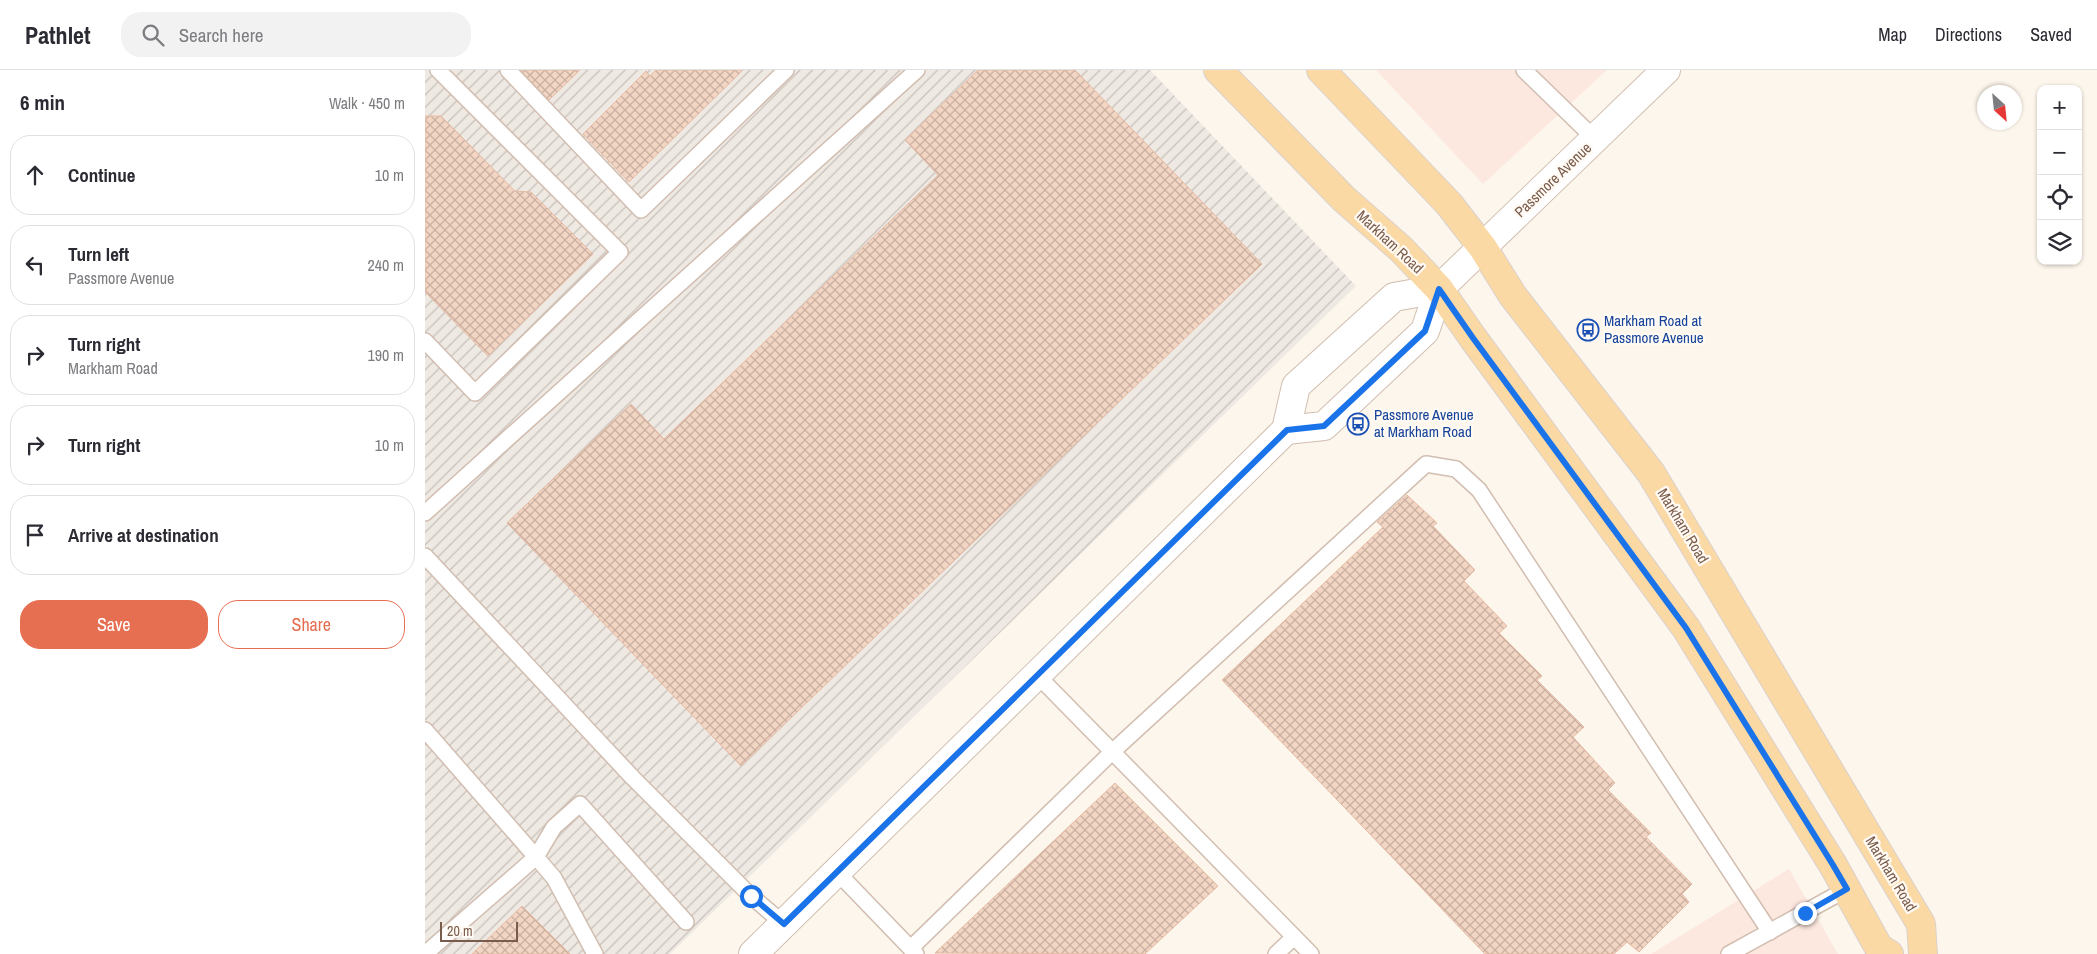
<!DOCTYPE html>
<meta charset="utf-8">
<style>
body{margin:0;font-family:"Archivo Narrow",sans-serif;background:#f2f2f3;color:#2b2b33}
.controls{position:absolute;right:15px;top:15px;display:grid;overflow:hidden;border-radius:10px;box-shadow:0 1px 4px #0004}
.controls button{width:45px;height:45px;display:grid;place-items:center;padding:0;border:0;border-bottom:1px solid #e1e1e2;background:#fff;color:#2b2b33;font:25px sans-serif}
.compass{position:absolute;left:1552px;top:15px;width:45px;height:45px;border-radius:50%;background:#fff;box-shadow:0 1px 4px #0004;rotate:153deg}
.scale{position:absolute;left:15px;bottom:12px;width:78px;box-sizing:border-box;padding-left:5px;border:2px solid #7a5c4d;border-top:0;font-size:14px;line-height:18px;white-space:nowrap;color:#7a5c4d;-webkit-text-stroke:4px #fffaf3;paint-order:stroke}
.stop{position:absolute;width:15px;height:15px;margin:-11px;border:4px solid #1a73e8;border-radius:50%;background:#fff}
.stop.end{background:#1a73e8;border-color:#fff;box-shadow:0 1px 5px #0008}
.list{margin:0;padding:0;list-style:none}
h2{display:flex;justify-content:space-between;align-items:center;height:65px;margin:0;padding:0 20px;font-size:21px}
h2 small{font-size:16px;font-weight:400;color:#7c7c81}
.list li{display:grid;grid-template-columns:32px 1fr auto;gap:15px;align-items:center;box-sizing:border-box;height:80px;margin:0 10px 10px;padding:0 10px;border:1px solid #e1e1e2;border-radius:20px}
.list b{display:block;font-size:19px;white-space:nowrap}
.list p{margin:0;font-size:16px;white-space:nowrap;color:#7c7c81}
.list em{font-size:16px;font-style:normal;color:#7c7c81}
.actions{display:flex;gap:10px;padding:15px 20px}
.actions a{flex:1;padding:11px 0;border:1px solid #e76f51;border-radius:20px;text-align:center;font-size:18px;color:#e76f51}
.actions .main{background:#e76f51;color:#fff}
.icon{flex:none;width:28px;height:28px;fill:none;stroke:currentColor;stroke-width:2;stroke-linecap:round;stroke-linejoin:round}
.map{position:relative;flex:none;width:1672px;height:884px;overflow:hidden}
header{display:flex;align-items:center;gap:30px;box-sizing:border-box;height:70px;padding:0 25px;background:#fff;border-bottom:1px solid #e1e1e2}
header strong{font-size:24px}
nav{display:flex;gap:28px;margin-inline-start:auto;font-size:18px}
.search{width:350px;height:45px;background:#f2f2f3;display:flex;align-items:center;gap:12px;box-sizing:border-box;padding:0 18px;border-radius:20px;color:#7c7c81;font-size:19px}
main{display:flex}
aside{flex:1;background:#fff}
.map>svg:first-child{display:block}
.commercial{fill:#fde8e0}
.industrial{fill:url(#industrial-furrows)}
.building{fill:url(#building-cross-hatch);stroke:#e6bba3}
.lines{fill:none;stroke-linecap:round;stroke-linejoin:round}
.service-casing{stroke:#d1beb0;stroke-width:18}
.tertiary-casing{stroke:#d1beb0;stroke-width:30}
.primary-casing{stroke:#dad1cd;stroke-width:30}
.service{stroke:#fff;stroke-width:15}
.tertiary{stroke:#fff;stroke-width:28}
.primary{stroke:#fbd9a5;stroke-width:28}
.route{stroke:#1a73e8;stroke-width:6}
.labels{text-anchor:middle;stroke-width:4.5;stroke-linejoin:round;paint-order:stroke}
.street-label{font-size:15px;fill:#7a5c4d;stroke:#fffaf3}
.transit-label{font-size:15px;fill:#164399;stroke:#fffaf3;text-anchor:start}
</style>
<header>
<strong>Pathlet</strong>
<div class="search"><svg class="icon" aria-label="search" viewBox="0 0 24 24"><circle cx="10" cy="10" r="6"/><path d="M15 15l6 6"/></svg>Search here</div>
<nav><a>Map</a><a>Directions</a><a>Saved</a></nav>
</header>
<main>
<aside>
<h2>6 min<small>Walk · 450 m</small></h2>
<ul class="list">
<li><svg class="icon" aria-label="ahead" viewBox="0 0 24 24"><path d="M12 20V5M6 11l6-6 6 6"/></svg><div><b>Continue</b></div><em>10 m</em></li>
<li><svg class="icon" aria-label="left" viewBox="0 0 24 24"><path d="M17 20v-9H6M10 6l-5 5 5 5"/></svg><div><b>Turn left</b><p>Passmore Avenue</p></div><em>240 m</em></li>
<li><svg class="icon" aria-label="right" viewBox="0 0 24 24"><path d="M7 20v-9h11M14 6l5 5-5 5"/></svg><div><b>Turn right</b><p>Markham Road</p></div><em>190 m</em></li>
<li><svg class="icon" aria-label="right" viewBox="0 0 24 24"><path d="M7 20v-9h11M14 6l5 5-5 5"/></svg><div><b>Turn right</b></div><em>10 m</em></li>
<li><svg class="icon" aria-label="arrive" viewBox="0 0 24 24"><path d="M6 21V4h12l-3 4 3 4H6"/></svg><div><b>Arrive at destination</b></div></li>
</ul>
<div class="actions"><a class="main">Save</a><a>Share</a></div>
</aside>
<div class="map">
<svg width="1672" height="884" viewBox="0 0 1672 884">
<defs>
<pattern id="industrial-furrows" width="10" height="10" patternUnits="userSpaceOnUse" patternTransform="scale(1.25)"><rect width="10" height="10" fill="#efe9e4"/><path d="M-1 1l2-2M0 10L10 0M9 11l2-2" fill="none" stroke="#c7c0bb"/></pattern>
<pattern id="building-cross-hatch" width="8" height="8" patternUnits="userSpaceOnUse" patternTransform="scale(1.25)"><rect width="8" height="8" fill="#f3d5c3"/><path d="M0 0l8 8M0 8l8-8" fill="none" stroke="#cab0a1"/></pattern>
</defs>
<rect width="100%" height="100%" fill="#fdf6ec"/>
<g class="commercial">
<path d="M951,0H1182L1058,114Z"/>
<path d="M1364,799L1413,884H1226Z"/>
</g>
<path class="industrial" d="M0,0H725L931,216L245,884H0Z"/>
<g class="building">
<path d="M95,0H155L124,30Z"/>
<path d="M231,0H318L204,112L158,64L221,1L225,6Z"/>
<path d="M553,0H650L837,194L316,696L82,453L206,334L239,369L513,105L480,70Z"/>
<path d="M0,46H16L90,121L106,122L168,184L63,286L0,222Z"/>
<path d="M982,425L1012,453L1008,456L1050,500L1039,511L1082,556L1074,563L1117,606L1112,610L1159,657L1148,667L1190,713L1183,720L1226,763L1221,767L1267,814L1257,824L1264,832L1214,882L1202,872L1189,884H1060L797,610L958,457L952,452Z"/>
<path d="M690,713L793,816L720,884L510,883Z"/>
<path d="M97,836L145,884H47Z"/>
</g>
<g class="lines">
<g class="service-casing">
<g id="service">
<path d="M83,0L216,140L361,0"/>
<path d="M1099,0L1170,69"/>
<path d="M0,271L50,323L195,182L13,0"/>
<path d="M0,443L492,0"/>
<path d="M0,486L208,708L326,826L359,854"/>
<path d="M612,605L886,884"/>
<path d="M0,660L111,787L129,757L155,734L261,852"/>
<path d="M412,802L491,884"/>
<path d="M486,878L687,682L1001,394L1031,399L1054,420L1345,862"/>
<path d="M0,884L111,787L129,808L170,884"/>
<path d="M851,884L869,867"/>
<path d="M1304,884L1422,819"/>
</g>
</g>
<g class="tertiary-casing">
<g id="tertiary">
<path d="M861,360L899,356L1000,261L1014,219L1241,0"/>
<path d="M328,884L861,360L871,316L969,227L1014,219"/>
</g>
</g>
<g class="primary-casing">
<g id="primary">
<path d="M793,0L919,129L976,179L1014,219L1048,268L1261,558L1408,795L1454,878L1464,884"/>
<path d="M896,0L1024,134L1058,178L1088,226L1226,403L1496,854L1498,884"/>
</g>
</g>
<use href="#service" class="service"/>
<use href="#tertiary" class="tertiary"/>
<use href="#primary" class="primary"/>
</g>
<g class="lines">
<path class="route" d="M326,826L359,854L862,360L899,356L1000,261L1014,219L1048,268L1261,558L1408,795L1422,819L1380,843"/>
</g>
<defs>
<g id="bus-ring" transform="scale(1.125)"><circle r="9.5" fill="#fffaf3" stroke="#1a4fb4" stroke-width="1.5"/><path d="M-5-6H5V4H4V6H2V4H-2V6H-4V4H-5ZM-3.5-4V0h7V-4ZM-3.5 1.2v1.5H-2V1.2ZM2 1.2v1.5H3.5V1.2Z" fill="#1a4fb4"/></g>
</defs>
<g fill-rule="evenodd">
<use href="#bus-ring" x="1163" y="260"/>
<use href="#bus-ring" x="933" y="354"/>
</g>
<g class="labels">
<g class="street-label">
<text transform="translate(1128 110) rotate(-44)" y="5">Passmore Avenue</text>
<text transform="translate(965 172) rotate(43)" y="5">Markham Road</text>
<text transform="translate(1258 456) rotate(59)" y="5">Markham Road</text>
<text transform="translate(1466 804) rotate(59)" y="5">Markham Road</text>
</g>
<g class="transit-label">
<text x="1179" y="256">Markham Road at<tspan x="1179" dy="17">Passmore Avenue</tspan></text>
<text x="949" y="350">Passmore Avenue<tspan x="949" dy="17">at Markham Road</tspan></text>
</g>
</g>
</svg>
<div class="controls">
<button>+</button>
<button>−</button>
<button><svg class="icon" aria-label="locate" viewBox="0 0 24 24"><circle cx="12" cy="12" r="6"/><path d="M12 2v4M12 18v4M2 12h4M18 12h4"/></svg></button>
<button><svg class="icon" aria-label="layers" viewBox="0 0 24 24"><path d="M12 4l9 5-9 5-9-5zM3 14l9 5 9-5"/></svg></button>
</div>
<svg class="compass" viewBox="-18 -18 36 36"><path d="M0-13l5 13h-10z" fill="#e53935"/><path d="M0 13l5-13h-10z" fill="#7c7c81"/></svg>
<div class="scale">20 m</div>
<div class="stop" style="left:326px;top:826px"></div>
<div class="stop end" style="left:1380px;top:843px"></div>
</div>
</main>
